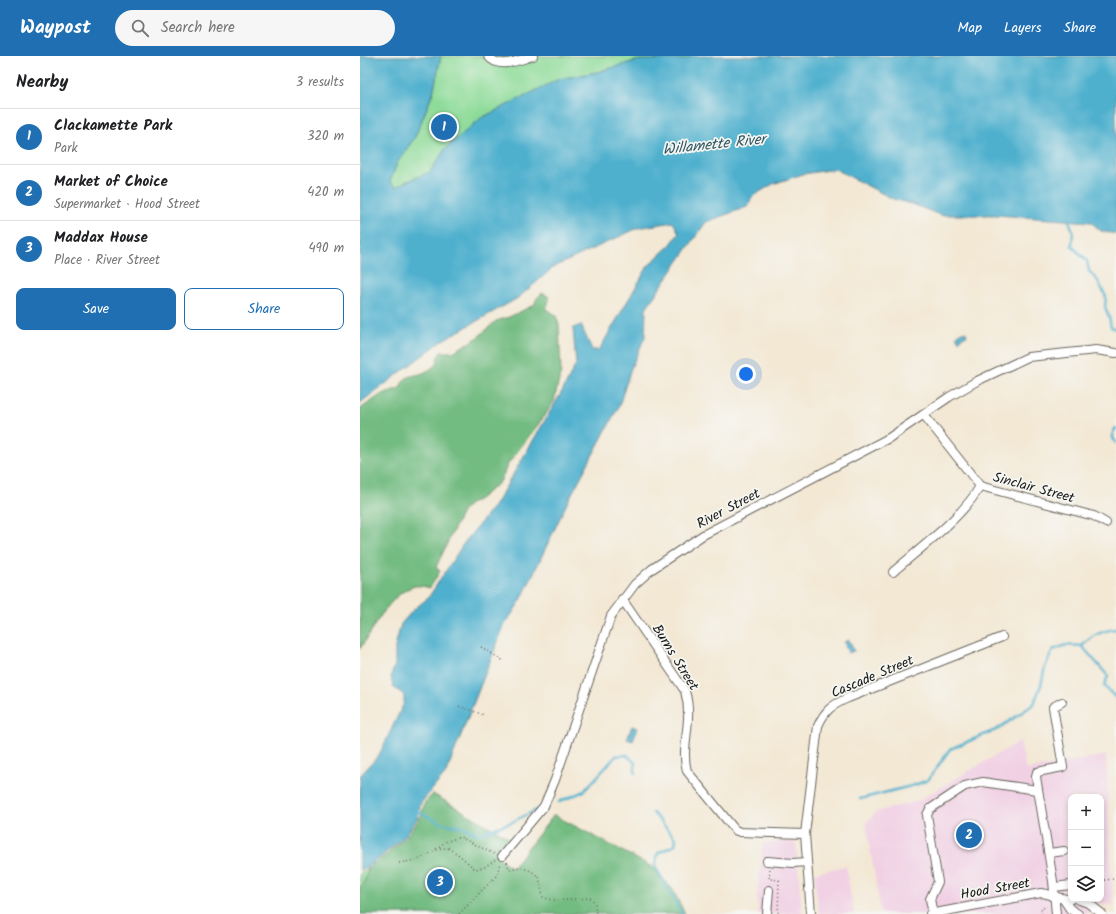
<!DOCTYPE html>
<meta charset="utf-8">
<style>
body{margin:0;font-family:Kalam,sans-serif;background:#f6f6f6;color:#202124}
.controls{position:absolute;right:12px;bottom:12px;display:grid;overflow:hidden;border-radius:8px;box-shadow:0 2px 6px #0003}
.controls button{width:36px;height:36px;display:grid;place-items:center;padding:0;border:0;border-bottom:1px solid #e0e0e0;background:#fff;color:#202124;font:20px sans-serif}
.you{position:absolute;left:386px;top:318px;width:14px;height:14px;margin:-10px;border:3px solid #fff;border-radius:50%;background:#1a73e8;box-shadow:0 0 0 6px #1a73e833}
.badge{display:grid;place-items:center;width:26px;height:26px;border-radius:50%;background:#1f6fb2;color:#fff;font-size:13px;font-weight:700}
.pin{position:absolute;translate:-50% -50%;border:2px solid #fff;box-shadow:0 1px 4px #0006}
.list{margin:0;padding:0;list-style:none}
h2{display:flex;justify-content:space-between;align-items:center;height:52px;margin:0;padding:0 16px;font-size:17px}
h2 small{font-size:13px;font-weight:400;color:#757577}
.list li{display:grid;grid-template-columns:26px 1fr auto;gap:12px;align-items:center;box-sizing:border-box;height:56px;padding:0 16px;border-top:1px solid #e0e0e0}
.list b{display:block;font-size:15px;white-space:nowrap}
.list p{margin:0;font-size:13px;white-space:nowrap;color:#757577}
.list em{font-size:13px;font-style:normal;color:#757577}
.actions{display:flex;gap:8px;padding:12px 16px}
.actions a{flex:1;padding:9px 0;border:1px solid #1f6fb2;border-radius:8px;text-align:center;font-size:14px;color:#1f6fb2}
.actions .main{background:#1f6fb2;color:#fff}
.icon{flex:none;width:22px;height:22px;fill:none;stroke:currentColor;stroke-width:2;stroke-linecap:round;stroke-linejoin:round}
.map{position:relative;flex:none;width:756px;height:858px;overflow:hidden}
header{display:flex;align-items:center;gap:24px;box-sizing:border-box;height:56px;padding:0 20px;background:#1f6fb2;color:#fff}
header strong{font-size:19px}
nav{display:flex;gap:22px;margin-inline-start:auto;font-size:14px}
.search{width:280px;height:36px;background:#f6f6f6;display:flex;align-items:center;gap:10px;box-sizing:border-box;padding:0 14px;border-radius:22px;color:#757577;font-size:15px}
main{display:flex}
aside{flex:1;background:#fff}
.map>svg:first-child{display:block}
.built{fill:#f1d0e4;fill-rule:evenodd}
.green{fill:#8edb99;stroke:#557c5a}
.forest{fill:#72bb81;stroke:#476c4e}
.water{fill:#4fb0ce;stroke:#366675}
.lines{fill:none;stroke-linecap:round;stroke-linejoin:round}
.stream{stroke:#4fb0ce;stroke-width:2.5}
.minor-casing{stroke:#67635c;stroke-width:10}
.path{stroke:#67635c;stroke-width:1.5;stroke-dasharray:1 3;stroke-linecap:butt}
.minor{stroke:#fff;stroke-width:8}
.labels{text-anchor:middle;stroke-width:3.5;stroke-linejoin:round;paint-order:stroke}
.street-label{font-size:14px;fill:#1c1c1c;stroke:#f6f6f2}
.water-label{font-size:15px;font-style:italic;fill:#305763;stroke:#f6f6f2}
</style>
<header>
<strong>Waypost</strong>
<div class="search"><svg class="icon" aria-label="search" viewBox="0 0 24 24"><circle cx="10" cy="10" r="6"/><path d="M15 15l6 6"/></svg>Search here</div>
<nav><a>Map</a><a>Layers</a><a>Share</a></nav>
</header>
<main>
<aside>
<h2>Nearby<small>3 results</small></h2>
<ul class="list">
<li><span class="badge">1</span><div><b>Clackamette Park</b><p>Park</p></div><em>320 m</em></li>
<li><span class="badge">2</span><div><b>Market of Choice</b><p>Supermarket · Hood Street</p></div><em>420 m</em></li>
<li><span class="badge">3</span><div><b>Maddax House</b><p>Place · River Street</p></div><em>490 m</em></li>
</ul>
<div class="actions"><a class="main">Save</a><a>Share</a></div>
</aside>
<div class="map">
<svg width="756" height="858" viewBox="0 0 756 858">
<rect width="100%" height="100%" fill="#f6f6f2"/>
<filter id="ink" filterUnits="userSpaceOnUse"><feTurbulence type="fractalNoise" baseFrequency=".025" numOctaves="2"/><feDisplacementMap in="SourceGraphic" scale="8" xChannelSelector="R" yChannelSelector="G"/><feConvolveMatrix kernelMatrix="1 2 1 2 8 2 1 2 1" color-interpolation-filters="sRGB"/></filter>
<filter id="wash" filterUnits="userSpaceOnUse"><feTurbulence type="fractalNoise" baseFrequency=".012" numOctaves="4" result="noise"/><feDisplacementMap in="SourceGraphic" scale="16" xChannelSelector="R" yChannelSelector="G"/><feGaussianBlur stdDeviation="0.9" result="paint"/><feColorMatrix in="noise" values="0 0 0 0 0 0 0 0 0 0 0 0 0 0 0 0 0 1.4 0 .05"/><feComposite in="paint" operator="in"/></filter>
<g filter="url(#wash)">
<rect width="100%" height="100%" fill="#f3e8d4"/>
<g class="built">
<path d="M660,685L666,714L746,699L753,850L741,846L726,858H521L506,767L516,756L558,745ZM711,741H741V843H711Z"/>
<path d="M430,785L436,787L442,858H398L397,841L403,787Z"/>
<path d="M486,810L494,858H459L454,817Z"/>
</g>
<g class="green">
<path d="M81,0H331L326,3L279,4L237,16L199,23L85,93L70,116L45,126L36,131L30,126L37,107L55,81L73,37Z"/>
<path d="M9,811L0,840V818Z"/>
</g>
<g class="forest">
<path d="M182,237L188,240L189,245L186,253L196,260L199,269L201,316L194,345L183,362L148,408L140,426L119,443L108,449L102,456L78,507L76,511L80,515L70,532C65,531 61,529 55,530C31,536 12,574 0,593V353L22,338L40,332C46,316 53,322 65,316C70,314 74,310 78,307L77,302L81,296H93L117,282L136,265L149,261L174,249L177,242Z"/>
<path d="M73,738L151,783L138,801L152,812L194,759L294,812L313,834L325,858H0V832L3,829L9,811L25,800L47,780L60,762L65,746Z"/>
</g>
<g class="water">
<path d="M0,0H81L73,37L55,81L37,107L30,126L36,131L45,126L70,116L85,93L121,62L199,23L237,16L279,4L326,3L331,0H756V178L741,175L731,166L636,159H580L552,148L533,143L475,113L443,118L413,128L393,140L387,151L346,166L286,252L285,281L271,312L259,350L208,445L161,544L144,570L86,717L61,747L57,763L45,780L21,801L0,815V720L19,699L44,647V639L33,631L31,620L35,609V591L41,568L53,554L68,542L104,487L135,449L204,332L216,308L213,272L221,269L232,294H239L288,210L311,188L319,177L313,166L278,172L194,211L158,242L83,284L0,347Z"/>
<path d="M601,276H606L607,280L602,281L599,285L597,283V280Z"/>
<path d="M489,584L494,595L488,597L484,586Z"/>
<path d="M272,670L277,672L273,685L267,683Z"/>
</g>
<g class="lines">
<g class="stream">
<path d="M709,165L713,175L712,190L727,205L729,215L738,225L746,241L745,251L749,261L751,271L756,273"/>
<path d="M756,372L753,376V382L756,387"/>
<path d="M756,573C741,575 733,579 722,590L748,620L744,630L756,642"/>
<path d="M500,743L555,729L568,724L590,693L638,673L674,648L681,629L685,611L693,594L706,589L722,590"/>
<path d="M199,746L224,735L256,700L267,699L275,707V717"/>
<path d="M59,756L81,767L103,771L118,778L152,766L176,754"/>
<path d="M293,757L316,783L315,789L298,797L295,810L322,858"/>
</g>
</g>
</g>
<g filter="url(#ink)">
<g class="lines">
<g class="minor-casing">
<g id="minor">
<path d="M128,0C139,14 158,4 173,0"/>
<path d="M564,359L620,430"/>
<path d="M620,430L734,460L746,467"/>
<path d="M533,516C559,493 604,460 620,430"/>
<path d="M262,543L325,635C334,666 320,689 327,715L375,774L380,776L445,778"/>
<path d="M689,797L704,795"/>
<path d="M142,800L184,750L195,724L251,560L275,528L292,513L343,479L529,382L589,341L617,325L668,301L736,294L756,297"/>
<path d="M407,805L433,807L447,806"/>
<path d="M694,831L711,829"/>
<path d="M717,843L728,847L742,858"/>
<path d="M704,844L710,853L718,858"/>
<path d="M407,858L409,834"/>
<path d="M451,858L445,778L458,670C465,654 472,649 488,642L642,581"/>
<path d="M570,858L681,837C692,838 700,844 711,843"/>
<path d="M573,858L570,843L578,826L567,759L570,753L605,730L623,726L677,734"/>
<path d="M696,858L693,825L676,721L677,716L703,711L693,651L702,646"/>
</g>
</g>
<g class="path">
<path d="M121,591L144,605"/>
<path d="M99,650L124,659"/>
<path d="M76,793L85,786L100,781L134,798"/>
<path d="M147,806L149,813L160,811L171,815L179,821L183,841C198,848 215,842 231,842L235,847L236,858"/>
<path d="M39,807L57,804L81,792H88L99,799L115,813L123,812L135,804"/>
<path d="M410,813L409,823L419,824L418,858"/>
<path d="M744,824L756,823"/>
<path d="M99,858L137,819L140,807"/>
<path d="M682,858L681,852L687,851"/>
</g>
<use href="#minor" class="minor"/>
</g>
</g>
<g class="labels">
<g class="street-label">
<text transform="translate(674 431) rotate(15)" y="5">Sinclair Street</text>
<text transform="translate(368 452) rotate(-28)" y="5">River Street</text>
<text transform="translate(316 601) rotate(58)" y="5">Burns Street</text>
<text transform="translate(512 620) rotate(-23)" y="5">Cascade Street</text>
<text transform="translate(635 832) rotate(-10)" y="5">Hood Street</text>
</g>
<g class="water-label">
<text transform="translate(354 88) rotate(-6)" y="5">Willamette River</text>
</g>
</g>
</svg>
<div class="controls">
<button>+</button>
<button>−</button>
<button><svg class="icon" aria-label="layers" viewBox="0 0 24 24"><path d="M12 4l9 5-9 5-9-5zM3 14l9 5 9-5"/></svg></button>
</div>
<div class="you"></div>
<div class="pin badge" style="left:84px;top:71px">1</div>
<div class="pin badge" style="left:609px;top:779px">2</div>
<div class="pin badge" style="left:80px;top:826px">3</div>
</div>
</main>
